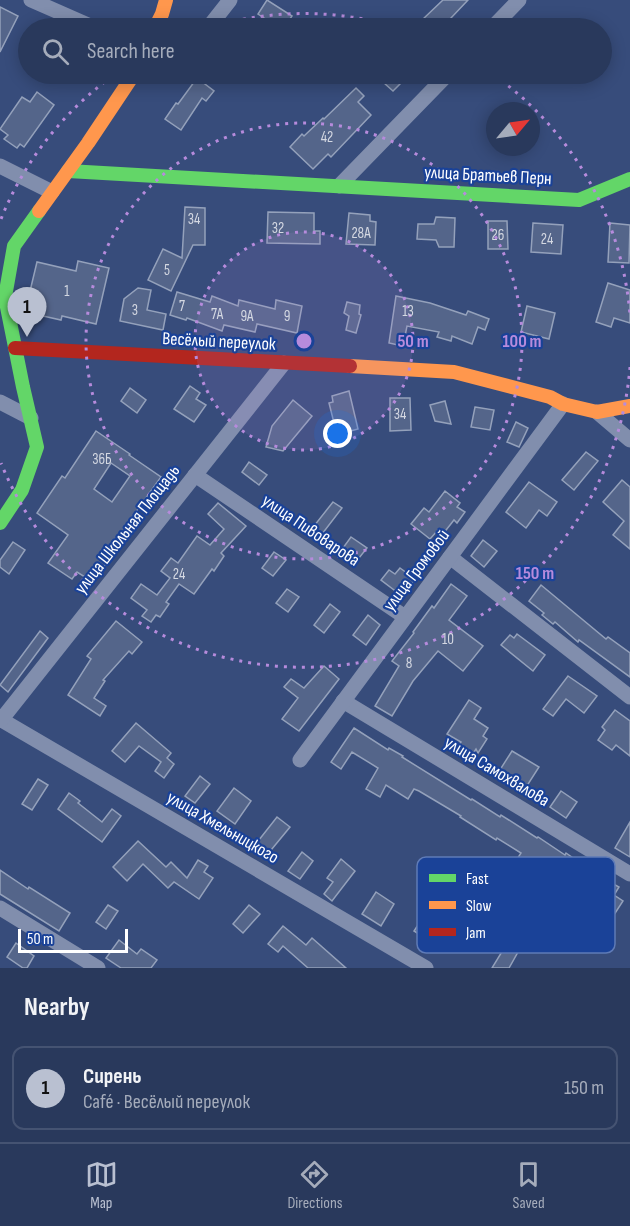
<!DOCTYPE html>
<meta charset="utf-8">
<style>
body{margin:0;font-family:"Sofia Sans Condensed",sans-serif;background:#314062;color:#f1f3f6}
.compass{position:absolute;left:486px;top:102px;width:54px;height:54px;border-radius:50%;background:#29395c;box-shadow:0 3px 15px #0003;rotate:61deg}
.scale{position:absolute;left:18px;bottom:15px;width:110px;box-sizing:border-box;padding-left:6px;border:3px solid #fff;border-top:0;font-size:16px;line-height:21px;white-space:nowrap;color:#fff;-webkit-text-stroke:4px #1a4298;paint-order:stroke}
.you{position:absolute;left:338px;top:434px;width:21px;height:21px;margin:-15px;border:4px solid #fff;border-radius:50%;background:#1a73e8;box-shadow:0 0 0 9px #1a73e833}
.badge{display:grid;place-items:center;width:39px;height:39px;border-radius:50%;background:#b9c0d1;color:#111;font-size:20px;font-weight:700}
.pin{position:absolute;translate:-50% -50px;filter:drop-shadow(0 2px 3px #0008)}
.pin::after{content:'';position:absolute;top:32px;width:21px;height:18px;background:inherit;clip-path:polygon(0 0,100% 0,50% 100%)}
.list{margin:0;padding:0;list-style:none}
h2{display:flex;justify-content:space-between;align-items:center;height:78px;margin:0;padding:0 24px;font-size:26px}
h2 small{font-size:20px;font-weight:400;color:#a5acbb}
.list li{display:grid;grid-template-columns:39px 1fr auto;gap:18px;align-items:center;box-sizing:border-box;height:84px;margin:0 12px 12px;padding:0 12px;border:2px solid #455372;border-radius:12px}
.list b{display:block;font-size:22px;white-space:nowrap}
.list p{margin:0;font-size:20px;white-space:nowrap;color:#a5acbb}
.list em{font-size:20px;font-style:normal;color:#a5acbb}
.icon{flex:none;width:33px;height:33px;fill:none;stroke:currentColor;stroke-width:2;stroke-linecap:round;stroke-linejoin:round}
.map{position:relative;flex:none;width:630px;height:968px;overflow:hidden}
.search{position:absolute;background:#29395c;box-shadow:0 3px 15px #0003;left:18px;right:18px;top:18px;height:66px;display:flex;align-items:center;gap:15px;box-sizing:border-box;padding:0 21px;border-radius:33px;color:#a5acbb;font-size:22px}
.sheet{height:174px;background:#29395c}
nav{display:flex;justify-content:space-around;align-items:center;box-sizing:border-box;height:84px;border-top:2px solid #455372;background:#29395c;font-size:16px;color:#a5acbb}
nav a{display:grid;justify-items:center;gap:3px}
nav .on{color:#b9c0d1}
.map>svg:first-child{display:block}
.building{fill:#54658a;stroke:#94a1bb;stroke-width:1.5;fill-rule:evenodd}
.lines{fill:none;stroke-linecap:round;stroke-linejoin:round}
.street{stroke:#818ead;stroke-width:15}
.fast{stroke:#63d668;stroke-width:14}
.slow{stroke:#ff974d;stroke-width:14}
.jam{stroke:#b3261e;stroke-width:14}
.ring{fill:none;stroke:#b68bdc;stroke-width:3;stroke-dasharray:3 6}
.labels{text-anchor:middle;stroke-width:4.5;stroke-linejoin:round;paint-order:stroke}
.number-label{font-size:15px;fill:#d4d8e2}
.street-label{font-size:18px;fill:#fff;stroke:#1a4298}
.key{fill:#1a4298;stroke:#5f7bb7;stroke-width:1.5}
.key-label{font-size:16px;fill:#fff}
.centre{fill:#b68bdc;stroke:#1a4298;stroke-width:3}
.ring-label{font-size:18px;text-anchor:middle;font-weight:bold;fill:#b68bdc;stroke:#1a4298;stroke-width:4.5;stroke-linejoin:round;paint-order:stroke}
</style>
<div class="map">
<svg width="630" height="968" viewBox="0 0 630 968">
<rect width="100%" height="100%" fill="#374c7b"/>
<g class="building">
<path d="M267,0L292,16L284,28H262L267,20L258,14Z"/>
<path d="M443,0H468L451,18L461,28H430L422,20Z"/>
<path d="M0,7L18,16L0,52Z"/>
<path d="M374,74H410L393,91Z"/>
<path d="M197,78L214,91L206,101L202,98L181,130L165,119L176,103L178,104Z"/>
<path d="M356,88L364,96L358,102L371,115L331,157L328,154L313,169L290,147L302,134L304,136L323,118L324,119Z"/>
<path d="M37,92L54,105L24,147L20,144L17,148L4,139L8,135L0,129L22,97L30,102Z"/>
<path d="M185,207L205,208V245H193L171,291L148,280L163,249L182,258Z"/>
<path d="M268,212L314,213V231H320V244L267,243Z"/>
<path d="M349,213L370,215V221L376,222L375,245L346,244Z"/>
<path d="M436,217L455,218L454,247H439L436,240L417,239L418,224H434Z"/>
<path d="M488,221H507L508,249H488Z"/>
<path d="M533,223L563,225L561,254L531,252Z"/>
<path d="M610,223L630,225L629,263L608,262Z"/>
<path d="M78,261L109,268L96,324L62,316L61,320L25,312L37,262L76,271Z"/>
<path d="M608,283L630,290V323L614,318L611,327L596,322Z"/>
<path d="M138,288L151,290L147,310L166,314L163,330L120,321L124,299Z"/>
<path d="M177,292L210,302L212,296L238,306L239,300L275,309L276,300L302,306L297,333L257,324L255,332L224,325L222,331L187,318L186,320L170,315Z"/>
<path d="M396,296L430,303L466,315L468,311L489,319L485,330L478,327L472,344L452,336L451,341L437,337L439,332L407,326L403,346L389,343Z"/>
<path d="M347,302L360,305L359,314L361,315L356,333L346,330L349,316L344,313Z"/>
<path d="M527,306L555,313L549,339L521,332Z"/>
<path d="M190,386L200,393L196,399L206,405L194,422L174,409Z"/>
<path d="M130,388L146,400L137,413L121,401Z"/>
<path d="M349,391L358,429L343,433L342,430L336,431L329,403L333,402L332,396Z"/>
<path d="M390,398H410L411,430L390,431Z"/>
<path d="M293,400L312,416L283,451L266,447L272,426Z"/>
<path d="M445,401L451,424L435,421L430,405Z"/>
<path d="M475,407L494,410L490,430L471,427Z"/>
<path d="M516,422L528,428L519,447L507,442Z"/>
<path d="M96,431L130,454L129,455L161,477L133,516L137,519L93,582L77,572L72,579L48,563L68,535L37,513L62,476L65,478ZM111,463L130,476L112,502L94,489Z"/>
<path d="M586,452L598,461L574,490L562,480Z"/>
<path d="M249,462L267,475L259,485L242,472Z"/>
<path d="M622,480L630,487V549L613,535L624,521L603,502Z"/>
<path d="M529,482L557,502L547,516L539,510L526,528L506,512Z"/>
<path d="M445,491L460,503L457,507L465,512L457,523L454,520L443,534L438,530L430,539L411,524L424,508L429,512Z"/>
<path d="M333,502L342,508L319,538L310,531Z"/>
<path d="M218,503L246,526L221,553L224,556L214,571L212,569L194,594L179,584L166,602L169,604L160,617L156,615L151,622L142,616L147,610L131,598L141,584L157,595L170,578L161,571L171,558L178,563L197,536L210,545L224,529L208,514Z"/>
<path d="M351,537L367,548L355,563L340,552Z"/>
<path d="M483,540L497,551L484,567L471,556Z"/>
<path d="M13,542L25,550L9,574L0,567V560Z"/>
<path d="M274,552L286,560L273,576L262,568Z"/>
<path d="M400,568L415,579L402,596L381,580L389,570L395,574Z"/>
<path d="M451,584L467,596L449,620L483,646L463,671L438,651L413,681L392,716L375,706L399,666L392,661L414,633L413,632L432,606L434,608Z"/>
<path d="M541,585L606,639L608,637L630,653V677L579,640L578,642L555,622L553,624L542,615L544,613L529,601Z"/>
<path d="M287,589L299,597L288,612L276,603Z"/>
<path d="M330,604L340,612L324,633L314,625Z"/>
<path d="M368,615L380,625L366,645L353,635Z"/>
<path d="M116,621L142,642L132,654L129,651L103,680L105,681L94,698L106,706L100,716L68,695L91,659L87,656Z"/>
<path d="M40,631L48,638L8,692L0,685Z"/>
<path d="M517,634L545,655L533,671L501,645L510,635L514,638Z"/>
<path d="M324,666L339,679L299,731L282,719L298,698L284,687L291,679L304,688Z"/>
<path d="M568,676L597,696L584,713L566,699L553,716L543,709Z"/>
<path d="M469,700L481,708L474,719L488,728L483,736L487,739L478,753L476,749L469,760L455,752L461,742L447,734Z"/>
<path d="M615,710L630,721V756L616,745L612,750L598,740L605,730L602,727Z"/>
<path d="M136,723L171,753L167,758L174,764L164,778L155,771L161,762L139,746L125,762L112,751Z"/>
<path d="M354,728L388,750L389,748L403,756L402,757L471,800L472,799L500,817L501,815L537,838L538,837L565,855L566,853L579,862L577,864L619,887L614,895L623,901L610,921L572,895L575,889L537,863L527,878L512,867L521,853L497,838L496,840L460,817L461,816L419,791L414,789L408,799L386,785L380,797L366,789L378,768L352,752L341,769L331,762Z"/>
<path d="M512,751L539,767L523,792L496,776Z"/>
<path d="M200,776L210,784L195,803L185,796Z"/>
<path d="M38,779L48,785L32,810L22,804Z"/>
<path d="M234,788L251,801L235,824L217,811Z"/>
<path d="M561,791L577,802L566,818L550,807Z"/>
<path d="M69,793L80,801L78,803L102,822L112,809L121,816L102,842L58,809Z"/>
<path d="M277,817L290,827L267,855L255,845Z"/>
<path d="M630,822V857L615,848Z"/>
<path d="M138,841L166,867L171,862L187,878L198,860L208,866L204,872L213,878L199,899L174,882L168,888L143,864L127,881L113,867Z"/>
<path d="M302,852L313,861L300,879L288,871Z"/>
<path d="M341,859L355,871L332,901L324,894L333,882L327,878Z"/>
<path d="M0,870L28,889L29,887L70,913L59,931L0,894Z"/>
<path d="M376,892L394,904L381,926L362,914Z"/>
<path d="M433,902L459,919L463,914L481,927L470,944L439,922L428,940L414,931Z"/>
<path d="M108,905L118,911L106,929L96,922Z"/>
<path d="M249,905L260,914L243,933L233,924Z"/>
<path d="M283,926L306,945L312,938L346,968H308L283,946L278,952L268,944Z"/>
<path d="M119,940L137,954L141,949L157,960L151,968H121L106,958Z"/>
<path d="M16,943L34,956L27,968H23L7,957Z"/>
<path d="M506,945L518,952L509,968H492Z"/>
</g>
<g class="lines">
<g class="street">
<path d="M31,0L95,28"/>
<path d="M208,28L230,0"/>
<path d="M492,28L519,0"/>
<path d="M0,166L52,192"/>
<path d="M339,186L448,74"/>
<path d="M0,402L31,418"/>
<path d="M597,412L630,440"/>
<path d="M195,475L405,617"/>
<path d="M450,557L630,697"/>
<path d="M343,701L630,874"/>
<path d="M0,719L426,968"/>
<path d="M1,720L284,363"/>
<path d="M300,760L563,404"/>
<path d="M0,908L98,968"/>
</g>
<g class="fast">
<path d="M68,171L579,200L630,179"/>
<path d="M0,523L22,490L37,447L23,387L5,297L14,246L39,211"/>
</g>
<g class="slow">
<path d="M155,28L162,14L166,0"/>
<path d="M39,211L88,143L134,74"/>
<path d="M350,366L454,372L550,397L563,404L597,412L630,406"/>
</g>
<path class="jam" d="M15,348L350,366"/>
</g>
<circle cx="304" cy="341" r="109" fill="#b68bdc" fill-opacity=".12"/>
<g class="ring">
<circle cx="304" cy="341" r="109"/>
<circle cx="304" cy="341" r="218"/>
<path d="M630 367A327 327 0 0 1 1 463M1 219A327 327 0 0 1 114 75M208 28A327 327 0 0 1 400 28M494 75A327 327 0 0 1 630 315"/>
</g>
<g class="labels">
<g class="number-label">
<text x="327" y="142">42</text>
<text x="194" y="224">34</text>
<text x="278" y="233">32</text>
<text x="361" y="238">28А</text>
<text x="498" y="240">26</text>
<text x="547" y="244">24</text>
<text x="167" y="275">5</text>
<text x="67" y="296">1</text>
<text x="182" y="311">7</text>
<text x="135" y="315">3</text>
<text x="408" y="316">13</text>
<text x="217" y="319">7А</text>
<text x="247" y="321">9А</text>
<text x="287" y="321">9</text>
<text x="400" y="419">34</text>
<text x="102" y="464">36Б</text>
<text x="179" y="579">24</text>
<text x="448" y="644">10</text>
<text x="409" y="668">8</text>
</g>
<g class="street-label">
<text transform="translate(488 175) rotate(3)" y="6">улица Братьев Перн</text>
<text transform="translate(219 341) rotate(3)" y="6">Весёлый переулок</text>
<text transform="translate(127 529) rotate(-52)" y="6">улица Школьная Площадь</text>
<text transform="translate(311 530) rotate(34)" y="6">улица Пивоварова</text>
<text transform="translate(416 570) rotate(-53)" y="6">улица Громовой</text>
<text transform="translate(497 771) rotate(31)" y="6">улица Самохвалова</text>
<text transform="translate(223 827) rotate(30)" y="6">улица Хмельницкого</text>
</g>
</g>
<rect x="417" y="857" width="198" height="96" rx="9" class="key"/>
<rect x="429" y="874" width="27" height="8" fill="#63d668"/>
<rect x="429" y="901" width="27" height="8" fill="#ff974d"/>
<rect x="429" y="928" width="27" height="8" fill="#b3261e"/>
<g class="key-label">
<text x="466" y="884">Fast</text>
<text x="466" y="911">Slow</text>
<text x="466" y="938">Jam</text>
</g>
<circle cx="304" cy="341" r="9" class="centre"/>
<g class="ring-label">
<text x="413" y="347">50 m</text>
<text x="522" y="347">100 m</text>
<text x="535" y="579">150 m</text>
</g>
</svg>
<svg class="compass" viewBox="-18 -18 36 36"><path d="M0-13l5 13h-10z" fill="#e53935"/><path d="M0 13l5-13h-10z" fill="#a5acbb"/></svg>
<div class="scale">50 m</div>
<div class="you"></div>
<div class="pin badge" style="left:27px;top:337px">1</div>
<div class="search"><svg class="icon" aria-label="search" viewBox="0 0 24 24"><circle cx="10" cy="10" r="6"/><path d="M15 15l6 6"/></svg>Search here</div>
</div>
<section class="sheet">
<h2>Nearby<small></small></h2>
<ul class="list">
<li><span class="badge">1</span><div><b>Сирень</b><p>Café · Весёлый переулок</p></div><em>150 m</em></li>
</ul>
</section>
<nav>
<a class="on"><svg class="icon" aria-label="map" viewBox="0 0 24 24"><path d="M3 6l6-2 6 2 6-2v14l-6 2-6-2-6 2zM9 4v14M15 6v14"/></svg>Map</a>
<a><svg class="icon" aria-label="directions" viewBox="0 0 24 24"><path d="M12 3l9 9-9 9-9-9zM9 14v-3h6M13 9l2 2-2 2"/></svg>Directions</a>
<a><svg class="icon" aria-label="saved" viewBox="0 0 24 24"><path d="M7 4h10v16l-5-4-5 4z"/></svg>Saved</a>
</nav>
